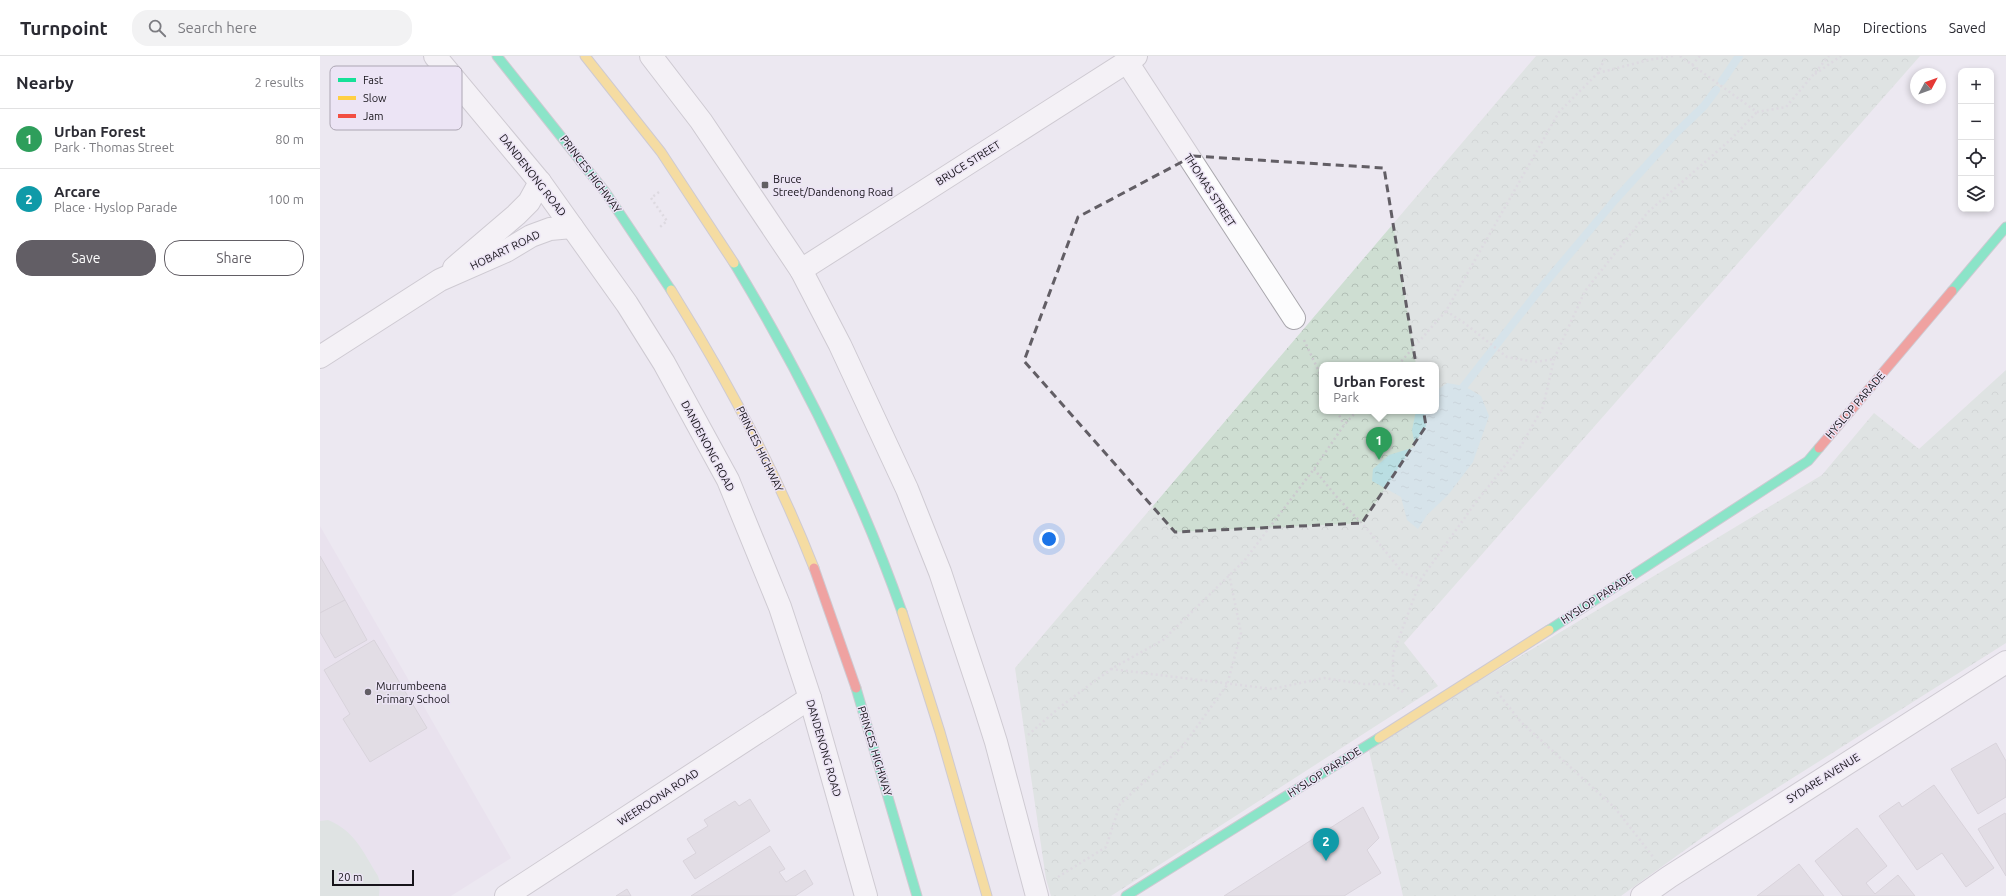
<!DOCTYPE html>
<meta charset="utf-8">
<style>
body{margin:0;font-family:Ubuntu,sans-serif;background:#f2f2f3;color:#2b2b33}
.controls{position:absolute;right:12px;top:12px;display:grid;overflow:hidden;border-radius:8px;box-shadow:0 2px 6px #0003}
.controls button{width:36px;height:36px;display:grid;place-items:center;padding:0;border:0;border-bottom:1px solid #e1e1e2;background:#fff;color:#2b2b33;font:20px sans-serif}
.compass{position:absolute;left:1590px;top:12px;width:36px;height:36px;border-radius:50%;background:#fff;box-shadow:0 2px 6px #0003;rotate:49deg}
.scale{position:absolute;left:12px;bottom:10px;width:82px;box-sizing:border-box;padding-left:4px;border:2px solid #17141a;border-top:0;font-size:11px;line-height:14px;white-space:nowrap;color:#17141a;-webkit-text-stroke:3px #ece4f5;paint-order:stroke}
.you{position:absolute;left:729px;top:483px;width:14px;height:14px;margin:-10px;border:3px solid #fff;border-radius:50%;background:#1a73e8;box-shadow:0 0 0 6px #1a73e833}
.badge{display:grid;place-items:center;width:26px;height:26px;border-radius:50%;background:#625e65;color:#fff;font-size:13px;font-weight:700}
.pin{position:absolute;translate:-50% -33px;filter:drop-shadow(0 1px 2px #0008)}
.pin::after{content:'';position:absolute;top:21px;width:14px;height:12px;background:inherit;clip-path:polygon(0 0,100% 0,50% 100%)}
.popup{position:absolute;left:999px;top:306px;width:120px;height:52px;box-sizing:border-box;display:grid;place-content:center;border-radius:8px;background:#fff;filter:drop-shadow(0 1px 3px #0005);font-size:13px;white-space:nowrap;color:#7c7c81}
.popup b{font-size:15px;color:#2b2b33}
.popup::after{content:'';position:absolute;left:50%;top:100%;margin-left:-8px;border:8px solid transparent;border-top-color:#fff}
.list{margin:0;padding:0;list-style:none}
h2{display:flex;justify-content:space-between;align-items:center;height:52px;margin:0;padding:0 16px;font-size:17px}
h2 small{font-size:13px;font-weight:400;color:#7c7c81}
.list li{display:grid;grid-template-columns:26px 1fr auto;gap:12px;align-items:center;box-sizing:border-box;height:60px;padding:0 16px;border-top:1px solid #e1e1e2}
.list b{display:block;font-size:15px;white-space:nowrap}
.list p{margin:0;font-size:13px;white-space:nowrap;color:#7c7c81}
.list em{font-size:13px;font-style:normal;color:#7c7c81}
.actions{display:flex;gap:8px;padding:12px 16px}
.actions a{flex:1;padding:9px 0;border:1px solid #625e65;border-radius:16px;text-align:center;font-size:14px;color:#625e65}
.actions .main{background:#625e65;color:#fff}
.icon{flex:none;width:22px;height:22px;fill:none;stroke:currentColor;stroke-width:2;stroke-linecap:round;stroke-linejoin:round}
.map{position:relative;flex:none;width:1686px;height:840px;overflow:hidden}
header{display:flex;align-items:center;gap:24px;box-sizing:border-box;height:56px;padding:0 20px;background:#fff;border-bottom:1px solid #e1e1e2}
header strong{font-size:19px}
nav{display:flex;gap:22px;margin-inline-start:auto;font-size:14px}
.search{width:280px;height:36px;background:#f2f2f3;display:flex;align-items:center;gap:10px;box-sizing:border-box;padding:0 14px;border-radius:16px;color:#7c7c81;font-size:15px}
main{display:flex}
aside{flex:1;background:#fff}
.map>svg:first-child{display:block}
.built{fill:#e4dcec}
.green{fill:#ceded2}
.forest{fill:url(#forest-crowns);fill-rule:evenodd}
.water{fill:url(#water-ripples)}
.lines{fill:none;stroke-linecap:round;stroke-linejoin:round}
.stream{stroke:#badee2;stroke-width:8}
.building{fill:#d6d1d8;stroke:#bfbac1}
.street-casing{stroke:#a9a7ad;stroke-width:24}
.fast-casing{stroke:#a9a7ad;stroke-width:11}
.slow-casing{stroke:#a9a7ad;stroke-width:11}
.jam-casing{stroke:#a9a7ad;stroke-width:11}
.path{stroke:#cbcace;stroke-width:2.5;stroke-dasharray:2 3;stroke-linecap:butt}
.street{stroke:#fcfcfd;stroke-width:22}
.fast{stroke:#16e098;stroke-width:9}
.slow{stroke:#ffcf43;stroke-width:9}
.jam{stroke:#f24e42;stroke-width:9}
.marked{fill:none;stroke:#625e65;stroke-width:3;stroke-dasharray:8 5;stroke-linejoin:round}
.poi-dot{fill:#625e65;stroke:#ece4f5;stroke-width:1.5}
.labels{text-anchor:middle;stroke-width:3;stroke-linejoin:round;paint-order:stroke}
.street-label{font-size:11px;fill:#17141a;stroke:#ece4f5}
.poi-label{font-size:11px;fill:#17141a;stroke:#ece4f5;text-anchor:start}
.key{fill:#ece4f5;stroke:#aca6b3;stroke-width:1}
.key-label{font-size:11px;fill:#17141a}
</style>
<header>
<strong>Turnpoint</strong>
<div class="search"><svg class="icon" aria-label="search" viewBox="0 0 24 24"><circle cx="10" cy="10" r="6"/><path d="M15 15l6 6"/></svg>Search here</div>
<nav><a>Map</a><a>Directions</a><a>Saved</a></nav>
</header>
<main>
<aside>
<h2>Nearby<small>2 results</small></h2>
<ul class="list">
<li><span class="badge" style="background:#2e9e5b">1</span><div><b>Urban Forest</b><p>Park · Thomas Street</p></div><em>80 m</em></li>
<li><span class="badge" style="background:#0f9aa8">2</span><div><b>Arcare</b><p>Place · Hyslop Parade</p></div><em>100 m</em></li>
</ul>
<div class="actions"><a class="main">Save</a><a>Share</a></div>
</aside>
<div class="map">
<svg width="1686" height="840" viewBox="0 0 1686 840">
<defs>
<pattern id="forest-crowns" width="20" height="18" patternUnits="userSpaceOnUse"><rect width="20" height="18" fill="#ceded2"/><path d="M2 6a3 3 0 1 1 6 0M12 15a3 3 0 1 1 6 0" fill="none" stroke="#b0beb4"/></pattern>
<pattern id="water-ripples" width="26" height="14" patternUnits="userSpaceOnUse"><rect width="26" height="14" fill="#badee2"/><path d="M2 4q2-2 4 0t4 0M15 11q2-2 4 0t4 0" fill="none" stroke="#9fbec1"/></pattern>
</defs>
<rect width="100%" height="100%" fill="#ece8f1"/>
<path class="built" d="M0,470L191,802L131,840H0Z"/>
<path class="green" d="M8,764C36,776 42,795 58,820L60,827L59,840H0V765Z"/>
<g class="forest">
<path d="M1216,0H1600L1084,587L1118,630L791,840H731L726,823L695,612ZM1002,309H1116V355H1002Z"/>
<path d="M1686,314V587L1408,763L1301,840H1083L1049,695L1129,643L1502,419L1554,357L1599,393Z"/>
</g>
<path class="water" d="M1127,327L1144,330L1161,340L1169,360L1153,406L1128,439L1107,459L1098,473L1087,464L1081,441L1052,425L1053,413L1069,399L1095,391L1092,374L1096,355H1116V335Z"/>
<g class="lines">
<g class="stream">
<path d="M1402,25L1419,0"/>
<path d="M1144,330L1220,233L1295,144L1355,78L1384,50L1396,34"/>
</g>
</g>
<g class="building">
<path d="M0,500L25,544L0,557Z"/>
<path d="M25,544L47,584L15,602L0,576V557Z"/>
<path d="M54,584L107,672L50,706L23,663L30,658L4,614Z"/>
<path d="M1676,687L1686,705V741L1658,758L1631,713Z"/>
<path d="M1614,729L1674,812L1646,831L1622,797L1597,814L1559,760L1579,746L1582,751Z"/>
<path d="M430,743L450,775L375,823L363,805L376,797L367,783L388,770L384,764L415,745L419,750Z"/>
<path d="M1043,751L1059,782L1047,794L1061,817L1024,840H904Z"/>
<path d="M1685,757L1686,759V820L1658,773Z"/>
<path d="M1537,772L1567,810L1546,827L1555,838L1578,819L1595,840H1523L1495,805Z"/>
<path d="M450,790L465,813L459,816L466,826L485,814L493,828L475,840H371Z"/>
<path d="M1479,808L1504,840H1437Z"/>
<path d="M307,833L311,840H296Z"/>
</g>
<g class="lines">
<g class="street-casing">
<g id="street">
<path d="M115,0L220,126L307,248L344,307L408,424L460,551L490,642L546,840"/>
<path d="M331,0L381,65L481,214L520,289L587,433L620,516L664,648L676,686L717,840"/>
<path d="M807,6L974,262"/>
<path d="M134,212L196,159L209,146L220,126"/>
<path d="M481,214L816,0"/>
<path d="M0,301L120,224L186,195L211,180L230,173L252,171"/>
<path d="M186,840L490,642"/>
<path d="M1322,840L1349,821L1686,606"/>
</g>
</g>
<g class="fast-casing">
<g id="fast">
<path d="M177,0L286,137L351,234"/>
<path d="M414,207C481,318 539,434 582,556"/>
<path d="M1632,235L1686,171"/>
<path d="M1229,574L1488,405L1499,392"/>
<path d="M536,632L597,840"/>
<path d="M806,840L1059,682"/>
</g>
</g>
<g class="slow-casing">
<g id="slow">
<path d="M265,0L341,96L414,207"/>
<path d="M351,234C406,322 456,415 494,512"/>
<path d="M582,556L620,676L667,840"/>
<path d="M1059,682L1229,574"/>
</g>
</g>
<g class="jam-casing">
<g id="jam">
<path d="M1499,392L1632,235"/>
<path d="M494,512L536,632"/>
</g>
</g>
<g class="path">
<path d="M1360,0L1437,56L1466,51L1509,0"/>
<path d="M1372,9L1380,0"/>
<path d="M1278,17L1328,4L1353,0"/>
<path d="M1495,18L1521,0"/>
<path d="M339,136L331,142L347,165L340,171"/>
<path d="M1126,255L1143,266L1187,301L1215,306L1234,303L1265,235L1328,156L1409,85L1437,56"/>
<path d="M984,284L1002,322"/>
<path d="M1078,309L1126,255L1239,56L1278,17L1286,0"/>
<path d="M1017,355L1024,369"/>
<path d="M994,413L1015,439L1048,474L1083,517L1101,523L1156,446L1201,390L1223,351L1234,303"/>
<path d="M791,613L952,633L1004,622L1044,628H1073"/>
<path d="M1083,636L1073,628V598L1101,523"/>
<path d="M1177,636L1201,666L1295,752L1334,802"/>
<path d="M708,679L740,651L791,613L843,584L924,505L994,413L1024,369L1037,355"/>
<path d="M738,821L786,791L800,748L863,690L907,629L921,577L909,518"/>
</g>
<use href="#street" class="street"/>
<use href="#fast" class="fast"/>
<use href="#slow" class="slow"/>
<use href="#jam" class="jam"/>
</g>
<path d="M0 0H1686V840H0ZM873,100L1064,112L1106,370L1042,467L855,476L704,305L758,161Z" fill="#ece8f1" fill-opacity=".55" fill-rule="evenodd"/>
<path class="marked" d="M873,100L1064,112L1106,370L1042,467L855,476L704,305L758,161Z"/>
<g class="poi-dot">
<rect x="441" y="125" width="8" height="8" rx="2"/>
<circle cx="48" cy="636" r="4"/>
</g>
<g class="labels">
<g class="street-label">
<text transform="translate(648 107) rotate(-32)" y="4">BRUCE STREET</text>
<text transform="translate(271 118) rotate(53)" y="4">PRINCES HIGHWAY</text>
<text transform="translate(213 119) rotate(52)" y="4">DANDENONG ROAD</text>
<text transform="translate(890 134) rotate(57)" y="4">THOMAS STREET</text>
<text transform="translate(185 194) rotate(-26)" y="4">HOBART ROAD</text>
<text transform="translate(1535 349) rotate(-49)" y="4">HYSLOP PARADE</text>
<text transform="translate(388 390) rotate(62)" y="4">DANDENONG ROAD</text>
<text transform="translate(440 393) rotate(64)" y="4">PRINCES HIGHWAY</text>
<text transform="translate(1277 542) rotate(-33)" y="4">HYSLOP PARADE</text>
<text transform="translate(504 692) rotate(74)" y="4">DANDENONG ROAD</text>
<text transform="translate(555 695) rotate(73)" y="4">PRINCES HIGHWAY</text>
<text transform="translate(1004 716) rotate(-32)" y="4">HYSLOP PARADE</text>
<text transform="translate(1503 722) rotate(-32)" y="4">SYDARE AVENUE</text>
<text transform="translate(338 741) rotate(-33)" y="4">WEEROONA ROAD</text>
</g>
<g class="poi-label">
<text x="453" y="127">Bruce<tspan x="453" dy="13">Street/Dandenong Road</tspan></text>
<text x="56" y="634">Murrumbeena<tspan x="56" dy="13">Primary School</tspan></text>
</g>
</g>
<rect x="10" y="10" width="132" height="64" rx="6" class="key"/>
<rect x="18" y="22" width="18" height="4" fill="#16e098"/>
<rect x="18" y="40" width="18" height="4" fill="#ffcf43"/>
<rect x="18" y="58" width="18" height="4" fill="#f24e42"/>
<g class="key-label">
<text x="43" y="28">Fast</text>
<text x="43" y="46">Slow</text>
<text x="43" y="64">Jam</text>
</g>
</svg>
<div class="controls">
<button>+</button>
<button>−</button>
<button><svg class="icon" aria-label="locate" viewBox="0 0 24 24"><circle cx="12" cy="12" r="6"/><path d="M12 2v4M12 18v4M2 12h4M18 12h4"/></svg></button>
<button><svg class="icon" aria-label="layers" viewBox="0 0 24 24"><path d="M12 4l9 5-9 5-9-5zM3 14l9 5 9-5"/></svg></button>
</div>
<svg class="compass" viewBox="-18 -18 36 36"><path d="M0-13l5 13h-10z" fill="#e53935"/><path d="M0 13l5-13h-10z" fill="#7c7c81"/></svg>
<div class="scale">20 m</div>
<div class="you"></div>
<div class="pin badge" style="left:1059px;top:404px;background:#2e9e5b">1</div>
<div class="popup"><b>Urban Forest</b>Park</div>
<div class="pin badge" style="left:1006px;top:805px;background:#0f9aa8">2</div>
</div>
</main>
